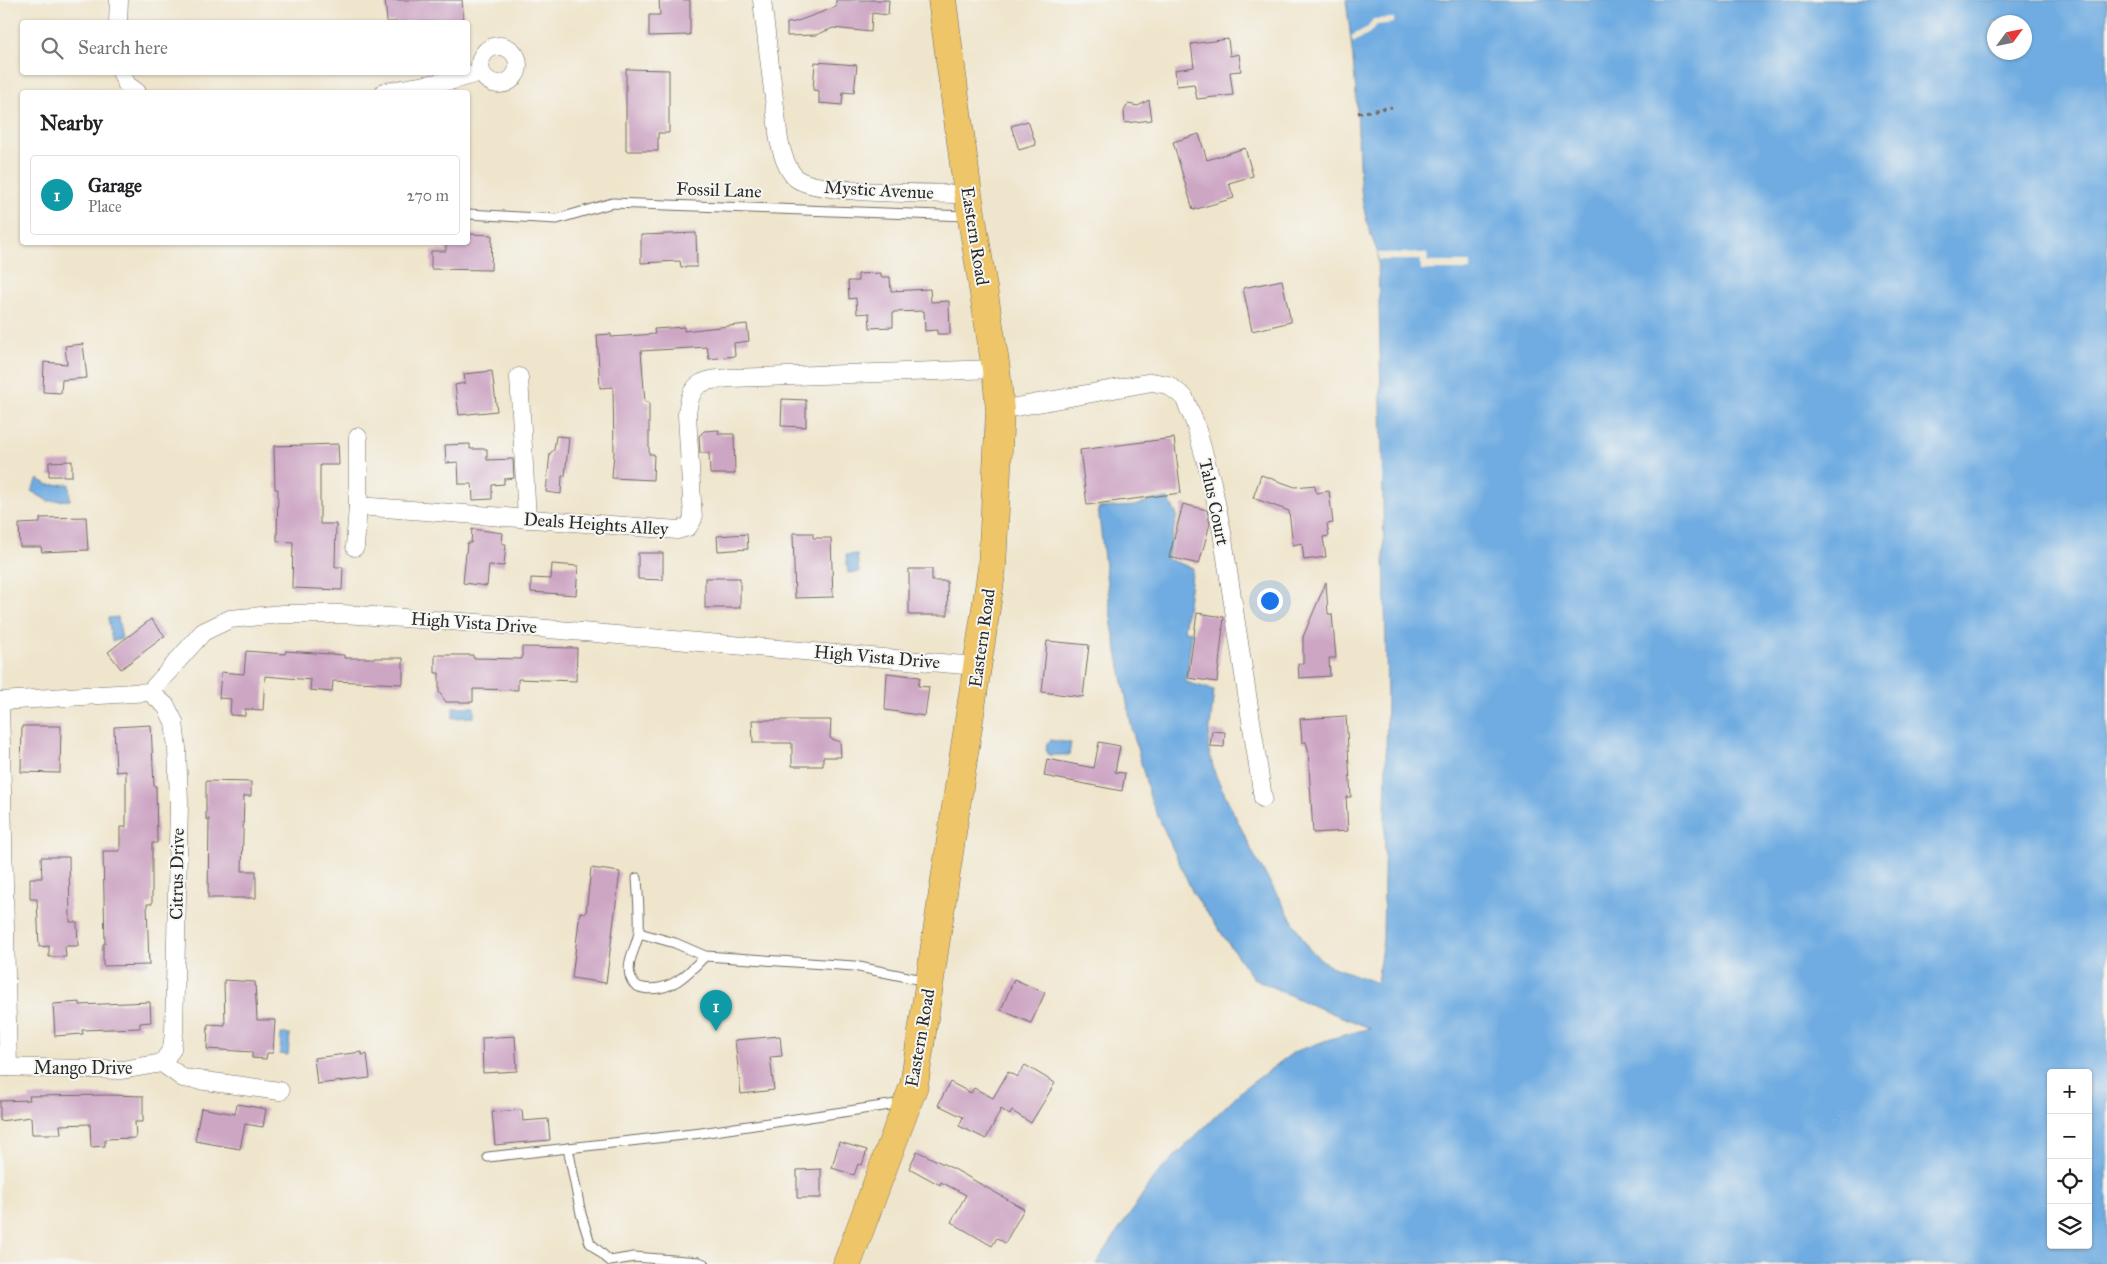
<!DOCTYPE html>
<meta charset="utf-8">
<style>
body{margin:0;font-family:"IM FELL Great Primer",serif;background:#f6f6f6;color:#202124}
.controls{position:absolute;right:15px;bottom:15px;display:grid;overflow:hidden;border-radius:5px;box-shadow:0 1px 4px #0004}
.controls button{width:45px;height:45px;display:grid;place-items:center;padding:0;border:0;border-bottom:1px solid #e0e0e0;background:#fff;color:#202124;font:25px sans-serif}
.compass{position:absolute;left:1987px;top:15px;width:45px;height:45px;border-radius:50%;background:#fff;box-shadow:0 1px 4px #0004;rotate:57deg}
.you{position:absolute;left:1269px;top:600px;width:18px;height:18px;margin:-12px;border:4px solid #fff;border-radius:50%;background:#1a73e8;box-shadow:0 0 0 8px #1a73e833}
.badge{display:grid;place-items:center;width:32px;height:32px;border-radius:50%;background:#1f6fb2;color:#fff;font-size:16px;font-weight:700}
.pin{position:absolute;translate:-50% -41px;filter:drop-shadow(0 1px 2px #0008)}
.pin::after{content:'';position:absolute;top:26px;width:18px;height:15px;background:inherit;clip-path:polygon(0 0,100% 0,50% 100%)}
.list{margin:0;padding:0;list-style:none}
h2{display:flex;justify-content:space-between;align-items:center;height:65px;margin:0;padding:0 20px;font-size:21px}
h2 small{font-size:16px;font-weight:400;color:#757577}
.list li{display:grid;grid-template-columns:32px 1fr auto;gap:15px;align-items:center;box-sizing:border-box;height:80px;margin:0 10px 10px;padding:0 10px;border:1px solid #e0e0e0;border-radius:5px}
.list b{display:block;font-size:19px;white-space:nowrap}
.list p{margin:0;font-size:16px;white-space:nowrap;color:#757577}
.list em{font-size:16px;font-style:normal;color:#757577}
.icon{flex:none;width:28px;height:28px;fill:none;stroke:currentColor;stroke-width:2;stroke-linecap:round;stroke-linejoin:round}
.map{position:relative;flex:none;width:2107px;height:1264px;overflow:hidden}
.search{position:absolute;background:#fff;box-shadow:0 1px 4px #0004;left:20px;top:20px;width:450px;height:55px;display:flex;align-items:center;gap:12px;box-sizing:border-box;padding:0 18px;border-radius:5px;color:#757577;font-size:19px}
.panel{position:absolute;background:#fff;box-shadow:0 1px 4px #0004;left:20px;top:90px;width:450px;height:155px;border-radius:5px}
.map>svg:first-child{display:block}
.water{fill:#6face1;stroke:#4d6c86;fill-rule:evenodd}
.pier{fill:#efe5cc}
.building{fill:#cda6c4}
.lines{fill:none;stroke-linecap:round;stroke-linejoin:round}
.service-casing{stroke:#706c63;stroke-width:11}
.minor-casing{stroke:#706c63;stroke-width:19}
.trunk-casing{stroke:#706c63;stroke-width:29}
.path{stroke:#706c63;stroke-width:3;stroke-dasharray:4 4;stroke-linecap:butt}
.service{stroke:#fff;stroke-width:9}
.minor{stroke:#fff;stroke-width:18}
.trunk{stroke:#eec569;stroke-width:28}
.labels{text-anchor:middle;stroke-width:4;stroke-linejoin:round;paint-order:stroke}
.street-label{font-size:18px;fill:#2b2b2b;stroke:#f6f6f2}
</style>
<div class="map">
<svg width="2107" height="1264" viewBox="0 0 2107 1264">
<rect width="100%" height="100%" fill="#f6f6f2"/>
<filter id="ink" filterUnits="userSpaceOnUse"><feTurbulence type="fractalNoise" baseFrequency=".02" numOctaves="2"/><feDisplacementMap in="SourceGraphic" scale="10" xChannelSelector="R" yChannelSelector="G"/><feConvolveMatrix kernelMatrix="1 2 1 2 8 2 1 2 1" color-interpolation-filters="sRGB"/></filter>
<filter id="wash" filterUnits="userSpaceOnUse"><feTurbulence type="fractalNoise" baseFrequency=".0096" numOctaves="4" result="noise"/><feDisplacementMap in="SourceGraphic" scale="20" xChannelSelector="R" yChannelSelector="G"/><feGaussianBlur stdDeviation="1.12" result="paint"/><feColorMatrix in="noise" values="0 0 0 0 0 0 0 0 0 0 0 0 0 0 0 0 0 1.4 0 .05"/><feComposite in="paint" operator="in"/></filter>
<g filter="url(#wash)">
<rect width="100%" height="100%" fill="#efe5cc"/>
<g class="water">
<path d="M1346,0H2107V1264H1096L1155,1176L1241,1091L1294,1052L1330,1039L1370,1028L1309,1004L1253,978L1193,893L1151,801L1132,729L1112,625L1098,508L1135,506L1153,500L1168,499L1177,515L1167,559L1193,568L1184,631L1192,632L1186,682L1214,690L1208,747L1215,774L1255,857L1309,949L1328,965L1377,983L1383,939L1387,699L1378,253C1356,203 1360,163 1357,110C1355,73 1351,37 1346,0ZM1994,22H2024V52H1994ZM2051,1073H2088V1245H2051Z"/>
<path d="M38,479L49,485L69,484L70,500L48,501L31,491Z"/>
<path d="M857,554L859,572L848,573L846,555Z"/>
<path d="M118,617L122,639L112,641L108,618Z"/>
<path d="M453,707H474V717L453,718Z"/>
<path d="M1051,740L1071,743L1069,755H1049L1046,750L1047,743Z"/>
<path d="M281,1034H290L288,1055L280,1054Z"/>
</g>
<g class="pier">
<path d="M1394,18V23L1377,25L1371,32L1353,43L1351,36L1368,27L1373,19Z"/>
<path d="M1378,253H1427L1428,262H1470V270H1421V260H1379Z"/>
</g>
<g id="blocks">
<g class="building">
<path d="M385,0H462L464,22H387Z"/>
<path d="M659,0H690V35L649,36V15H660Z"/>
<path d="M836,0H889L888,15L872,13L871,32L833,28L816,35L787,36V23L795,22L836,7Z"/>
<path d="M1228,39L1230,56L1239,54L1241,71L1230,72L1233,95L1197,99L1194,84L1177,86L1175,70L1194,67L1191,44Z"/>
<path d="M815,62L857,65L854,93L843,92L842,105L819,103V91L813,90Z"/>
<path d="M626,69L669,70V133H658V151H626Z"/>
<path d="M1149,100L1152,120L1125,123L1124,111L1128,104L1138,106Z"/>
<path d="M1028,121L1036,145L1019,150L1011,126Z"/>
<path d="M1199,134L1207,160L1245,148L1253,176L1229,183L1234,198L1193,210L1173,142Z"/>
<path d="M696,233L697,267H681L680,261L641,263V235Z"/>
<path d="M468,234L492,235L491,270L431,269V251H446V242H468Z"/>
<path d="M881,273V277H890L891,291L930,289L931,302L949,301L950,334H937V330L925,331L924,311L893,312V327L870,328L869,313L857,314L856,298L849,299L848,281H858V274Z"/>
<path d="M1282,280L1291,322L1252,331L1243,288Z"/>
<path d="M747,324L749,341L734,343L735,356L709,359L707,347L641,351L645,402H649V454H654L653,480L612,478L614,452L613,387L600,388L597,335L611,334V337L655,334L654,329L684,327V331Z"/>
<path d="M83,344L87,378L62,380L61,393L43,392L44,362L67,364L65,346Z"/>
<path d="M492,371L497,411L459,415L455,385L465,383L464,374Z"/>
<path d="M782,399L806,400V427L781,426Z"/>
<path d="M719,430L718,434H734L735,474H710L709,453H700L699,436L704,431Z"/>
<path d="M556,436L569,437L565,476H562L561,494L546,492L550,453L554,450Z"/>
<path d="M1174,438L1181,493L1087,505L1080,450Z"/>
<path d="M338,444L339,465H320V524H336L335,567H343L342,590L292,588L293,542L277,541L278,489H275L274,446Z"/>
<path d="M470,444V449H487V460L513,459L514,478L504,479V484L492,485V499L473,500L472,484H459L458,462L446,463L445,445Z"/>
<path d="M72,461V476H49V462Z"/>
<path d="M1261,475L1295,487L1315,485L1316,493L1329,491L1333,523L1327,524L1329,536L1323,537L1326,557L1304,560L1302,543L1293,545L1289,511L1253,498Z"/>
<path d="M1183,504L1207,510L1210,524L1199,564L1169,557Z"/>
<path d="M86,517L88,550L42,552L41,547H20L19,524L40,523V518Z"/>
<path d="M472,529L503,533L502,544H506L504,566L489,565L487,586L463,583L467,543H471Z"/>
<path d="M793,533H813V538H831L833,597L795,598Z"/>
<path d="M747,534L748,549L718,551L717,536Z"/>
<path d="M638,553H663V580L638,579Z"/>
<path d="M552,564L578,566L576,595L531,592V578L551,579Z"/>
<path d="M909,569H932V581H947L948,615H909Z"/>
<rect x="705" y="578" width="35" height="30"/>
<path d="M1326,582L1328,614H1332L1336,658H1329L1330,676L1299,678L1298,664H1303V637Z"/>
<path d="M1197,613L1224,617L1217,682L1188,678Z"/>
<path d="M151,619L165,636L121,669L108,652Z"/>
<path d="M1047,641L1089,645L1083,697L1042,692Z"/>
<path d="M522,647L577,648L576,681L518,679V690L473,689V702H446L439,692V673H435V655H473V658L522,659Z"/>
<path d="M246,651L285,654L286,651L344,655V658H403V684L333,681L332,692L310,690L311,680L265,676L263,710L245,709V716L230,715L231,699L219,698L221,672L244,674Z"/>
<path d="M887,673L920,677L918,686L929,687L925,716L885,710Z"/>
<path d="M1346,716L1351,797H1346L1348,831L1313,833L1308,749L1306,742H1302L1300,719Z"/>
<path d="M752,720H831L830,738L840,742L841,757H823V766H792V743H753Z"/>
<path d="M151,725L154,786H156L157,843H152V904H147L149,965L103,966V944H105L103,851H120V827H126V771L116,772L114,727Z"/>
<path d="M22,726H61L60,773L21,772Z"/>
<path d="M1212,731L1225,732L1224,747L1210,746Z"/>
<path d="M1099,742L1120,746L1115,772L1125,773L1122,791L1044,776L1047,759L1094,768Z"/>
<path d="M206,781L251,782V796H244L242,871H256V898H208L209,819H206Z"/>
<path d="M41,857H69L70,922H77L78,946H65L66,957H49V946L39,947L37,899H30V878H42Z"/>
<path d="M591,868L620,872L606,983L572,978L580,912L586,913Z"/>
<path d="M1014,979L1045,993L1031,1023L1001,1010Z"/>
<path d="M224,980L255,982L257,1020H275L273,1053H267L266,1059L252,1058V1052L207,1049L208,1024L225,1025Z"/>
<path d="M80,1002V1005L150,1002L151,1022L140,1023V1028L82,1030L83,1034L55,1036L53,1004Z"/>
<path d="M515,1036L517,1071L483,1073L482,1038Z"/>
<path d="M780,1036L782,1056L770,1057L774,1090L741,1094L735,1040Z"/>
<path d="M362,1052V1055L367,1054L370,1078L317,1084L314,1058Z"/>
<path d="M1025,1065L1055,1083L1031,1123L1012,1111L1010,1115L1001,1109L986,1139L959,1126L963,1117L938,1105L950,1082L971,1093L974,1088L993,1098L1008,1072L1017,1077Z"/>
<path d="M111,1095L143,1096V1122H135L136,1138L105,1139V1146L91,1147L90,1124L60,1125L61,1134H32L31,1117L0,1121V1101L30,1100L29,1096Z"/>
<path d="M237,1104L266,1109L263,1127L245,1124L240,1149L195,1141L201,1108L235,1114Z"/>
<path d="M522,1110L523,1121L548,1119L550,1140L495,1145L492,1112Z"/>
<path d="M839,1142L867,1150L862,1165L858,1164L854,1175L832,1168Z"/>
<path d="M917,1151L956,1170L1024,1209L1005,1243L997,1238L992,1246L951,1222L966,1195L941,1182L940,1185L909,1168Z"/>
<path d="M821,1169V1198H797V1170Z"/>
</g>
</g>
</g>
<g filter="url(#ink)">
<use href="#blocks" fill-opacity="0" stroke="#706c63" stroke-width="1"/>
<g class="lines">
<g class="service-casing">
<g id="service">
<path d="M468,214L557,219L612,203L967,216"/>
<path d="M637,878C638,895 640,914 639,932C637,947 626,960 630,976C632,983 637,987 643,988C670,993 688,974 705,956"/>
<path d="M639,933L675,943L705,956L854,966L927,981"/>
<path d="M568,1148L581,1214L590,1243L610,1261L634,1257L699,1262L704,1264"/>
<path d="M488,1157L701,1133L903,1103"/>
</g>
</g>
<g class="minor-casing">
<g id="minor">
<path d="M762,0L779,140C782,152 786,169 796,178C814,195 938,193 968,194"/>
<path d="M118,22L119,0"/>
<circle cx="499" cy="65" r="19"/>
<path d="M121,72L127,85L137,92"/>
<path d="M384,92L454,80L481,72"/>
<path d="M519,377L527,519"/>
<path d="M1000,410L1152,382L1168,385L1184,397L1195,423L1212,483L1222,532L1263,798"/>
<path d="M358,506L678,530L688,527L693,519L687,415C690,383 700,380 730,378L996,369"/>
<path d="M355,547L358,506V437"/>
<path d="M150,692L166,706L174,722L177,748L179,803L174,1032L172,1049L162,1063"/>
<path d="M0,701L150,692L203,632L230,619L282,614H343L478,623L976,666"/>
<path d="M0,701L8,1067"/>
<path d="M0,1067L122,1070L162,1063L183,1078L280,1091"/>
</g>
</g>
<g class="trunk-casing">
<path id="trunk" d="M847,1264L914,1085L992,568L1000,410L996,369L968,194L942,0"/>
</g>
<path class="path" d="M1358,113L1392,107"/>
<use href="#service" class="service"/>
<use href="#minor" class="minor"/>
<use href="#trunk" class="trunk"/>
</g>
</g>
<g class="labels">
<g class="street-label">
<text transform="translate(719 190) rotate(2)" y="6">Fossil Lane</text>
<text transform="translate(879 190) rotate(3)" y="6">Mystic Avenue</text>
<text transform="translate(975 236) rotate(81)" y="6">Eastern Road</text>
<text transform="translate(1214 502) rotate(78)" y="6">Talus Court</text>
<text transform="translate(596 524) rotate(4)" y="6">Deals Heights Alley</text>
<text transform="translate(474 623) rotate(4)" y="6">High Vista Drive</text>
<text transform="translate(982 638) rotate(-82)" y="6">Eastern Road</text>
<text transform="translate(877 657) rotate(5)" y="6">High Vista Drive</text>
<text transform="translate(177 874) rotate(-89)" y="6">Citrus Drive</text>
<text transform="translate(920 1038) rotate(-80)" y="6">Eastern Road</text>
<text x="83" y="1074">Mango Drive</text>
</g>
</g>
</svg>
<div class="controls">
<button>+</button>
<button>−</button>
<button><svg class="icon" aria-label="locate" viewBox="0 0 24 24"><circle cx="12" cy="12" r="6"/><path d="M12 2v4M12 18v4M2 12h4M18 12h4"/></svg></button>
<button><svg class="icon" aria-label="layers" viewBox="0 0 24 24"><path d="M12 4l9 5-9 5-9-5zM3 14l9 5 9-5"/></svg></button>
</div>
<svg class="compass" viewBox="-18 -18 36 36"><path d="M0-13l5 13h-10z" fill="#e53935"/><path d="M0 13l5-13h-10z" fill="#757577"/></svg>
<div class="you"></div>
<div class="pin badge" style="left:716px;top:1031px;background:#0f9aa8">1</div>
<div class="search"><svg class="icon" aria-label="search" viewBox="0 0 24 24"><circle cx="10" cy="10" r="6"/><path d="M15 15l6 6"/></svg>Search here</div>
<section class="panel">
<h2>Nearby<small></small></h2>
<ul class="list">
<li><span class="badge" style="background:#0f9aa8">1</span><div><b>Garage</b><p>Place</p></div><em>270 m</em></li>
</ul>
</section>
</div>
